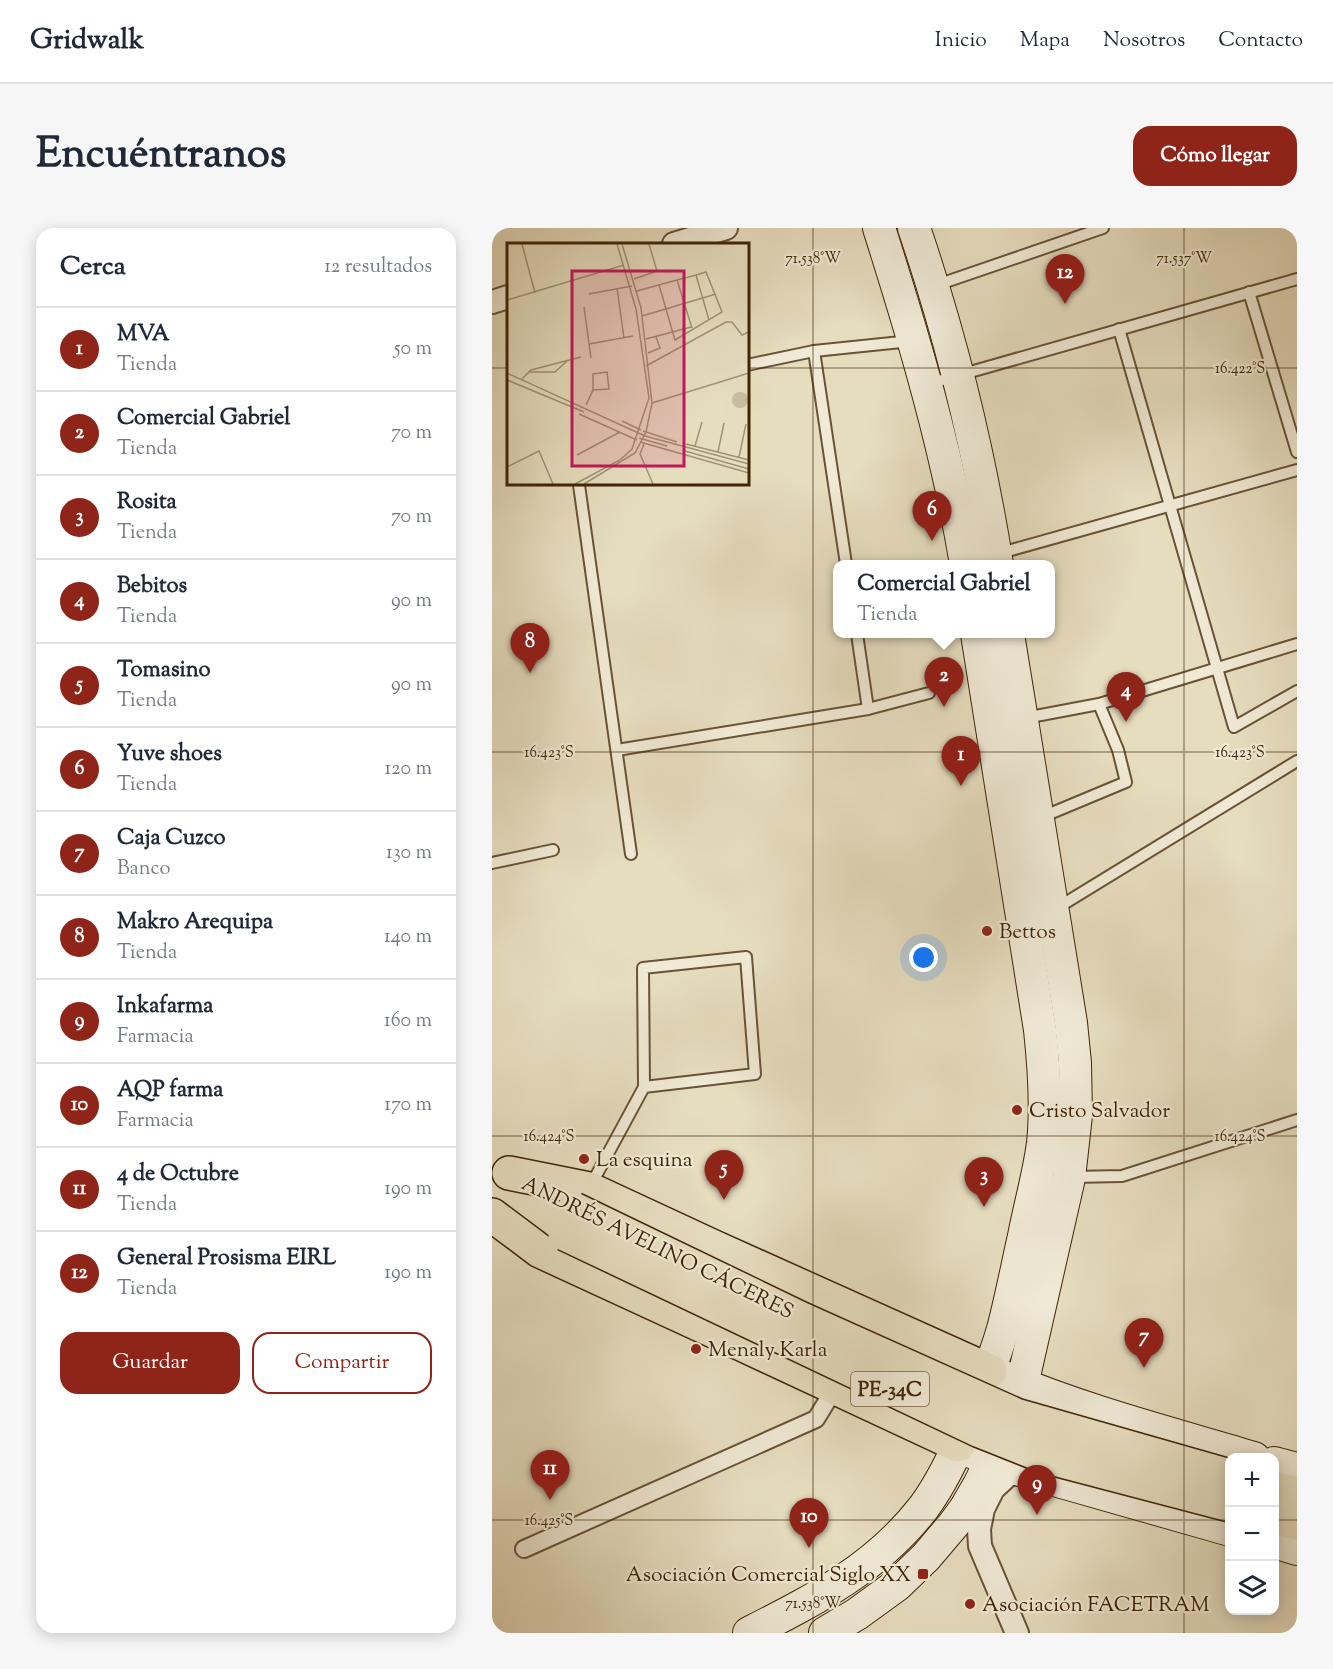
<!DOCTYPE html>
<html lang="es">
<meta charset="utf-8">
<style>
body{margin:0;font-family:"Sorts Mill Goudy",serif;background:#f6f6f7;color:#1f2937}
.controls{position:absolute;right:18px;bottom:18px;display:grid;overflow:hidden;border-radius:12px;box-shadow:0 3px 15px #0003}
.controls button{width:54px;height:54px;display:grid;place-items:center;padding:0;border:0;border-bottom:2px solid #e0e1e3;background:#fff;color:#1f2937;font:30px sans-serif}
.you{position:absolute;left:432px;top:730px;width:21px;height:21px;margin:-15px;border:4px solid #fff;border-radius:50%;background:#1a73e8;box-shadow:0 0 0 9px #1a73e833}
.badge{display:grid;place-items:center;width:39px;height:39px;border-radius:50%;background:#8f2418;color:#fff;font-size:20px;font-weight:700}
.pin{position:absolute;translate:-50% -50px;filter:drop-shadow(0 2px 3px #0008)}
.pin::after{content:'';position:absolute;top:32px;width:21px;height:18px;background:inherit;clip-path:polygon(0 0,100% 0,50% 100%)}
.popup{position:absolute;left:341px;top:332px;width:222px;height:78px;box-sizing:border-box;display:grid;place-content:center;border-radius:12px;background:#fff;filter:drop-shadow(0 2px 4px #0005);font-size:20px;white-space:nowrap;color:#747a83}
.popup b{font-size:22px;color:#1f2937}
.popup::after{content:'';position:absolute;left:50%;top:100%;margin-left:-12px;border:12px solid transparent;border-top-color:#fff}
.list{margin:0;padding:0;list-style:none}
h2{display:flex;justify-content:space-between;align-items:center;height:78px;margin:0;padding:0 24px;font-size:26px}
h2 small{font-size:20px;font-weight:400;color:#747a83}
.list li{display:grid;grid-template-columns:39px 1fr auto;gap:18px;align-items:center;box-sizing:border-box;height:84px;padding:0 24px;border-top:2px solid #e0e1e3}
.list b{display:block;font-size:22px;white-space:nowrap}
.list p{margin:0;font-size:20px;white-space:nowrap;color:#747a83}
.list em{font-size:20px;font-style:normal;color:#747a83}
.actions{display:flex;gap:12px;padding:18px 24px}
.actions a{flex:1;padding:14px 0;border:2px solid #8f2418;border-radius:18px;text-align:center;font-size:21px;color:#8f2418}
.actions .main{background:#8f2418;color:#fff}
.icon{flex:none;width:33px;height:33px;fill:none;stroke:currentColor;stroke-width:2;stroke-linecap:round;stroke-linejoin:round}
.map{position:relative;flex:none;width:805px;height:1405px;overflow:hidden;border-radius:18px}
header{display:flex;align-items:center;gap:36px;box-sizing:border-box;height:84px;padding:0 30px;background:#fff;border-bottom:2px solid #e0e1e3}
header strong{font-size:28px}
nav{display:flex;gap:33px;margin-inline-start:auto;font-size:21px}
.intro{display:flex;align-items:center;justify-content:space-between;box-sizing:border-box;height:144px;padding:0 36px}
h1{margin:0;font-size:42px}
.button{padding:15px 27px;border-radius:18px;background:#8f2418;color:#fff;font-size:21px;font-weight:700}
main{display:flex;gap:36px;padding:0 36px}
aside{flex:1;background:#fff;border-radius:18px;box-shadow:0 3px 15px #0003}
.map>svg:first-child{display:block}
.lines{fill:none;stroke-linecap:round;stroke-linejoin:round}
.service-casing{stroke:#695334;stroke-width:14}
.pedestrian-casing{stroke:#695334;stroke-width:20}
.minor-casing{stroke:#695334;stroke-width:26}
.secondary-casing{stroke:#3f2505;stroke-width:34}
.trunk-casing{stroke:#3f2505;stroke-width:36}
.service{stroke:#efe9d5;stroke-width:10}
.pedestrian{stroke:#efe9d5;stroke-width:16}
.minor{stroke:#efe9d5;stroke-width:22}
.secondary{stroke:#efe9d5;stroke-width:32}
.trunk{stroke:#e6ddbf;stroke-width:33}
.trunk-bridge-casing{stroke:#3f2505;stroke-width:36;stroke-linecap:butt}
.trunk-bridge{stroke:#e6ddbf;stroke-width:33}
.ticks{fill:none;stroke:#3f2505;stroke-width:1.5;stroke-opacity:0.45}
.poi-dot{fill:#8f2418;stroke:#efe9d5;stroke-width:2}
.labels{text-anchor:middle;stroke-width:4.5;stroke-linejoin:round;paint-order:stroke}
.shield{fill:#efe9d5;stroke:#746043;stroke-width:1.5}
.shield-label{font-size:20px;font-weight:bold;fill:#3f2505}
.poi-label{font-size:21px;fill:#3f2505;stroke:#efe9d5;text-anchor:start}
.street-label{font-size:21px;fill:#3f2505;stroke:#efe9d5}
.inset-road{fill:none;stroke:#a39375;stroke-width:1.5}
.view{fill:#c2185b;fill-opacity:0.15;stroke:#c2185b;stroke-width:3}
.inset-edge{fill:none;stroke:#3f2505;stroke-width:3}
.ticks-label{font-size:15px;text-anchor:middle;fill:#3f2505;stroke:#efe9d5;stroke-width:4.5;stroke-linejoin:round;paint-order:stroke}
</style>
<header>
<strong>Gridwalk</strong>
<nav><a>Inicio</a><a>Mapa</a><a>Nosotros</a><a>Contacto</a></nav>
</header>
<div class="intro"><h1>Encuéntranos</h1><a class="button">Cómo llegar</a></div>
<main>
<aside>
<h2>Cerca<small>12 resultados</small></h2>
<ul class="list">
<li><span class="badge">1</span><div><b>MVA</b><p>Tienda</p></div><em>50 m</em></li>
<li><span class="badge">2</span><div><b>Comercial Gabriel</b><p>Tienda</p></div><em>70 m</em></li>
<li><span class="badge">3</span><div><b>Rosita</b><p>Tienda</p></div><em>70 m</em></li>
<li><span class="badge">4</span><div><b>Bebitos</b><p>Tienda</p></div><em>90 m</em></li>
<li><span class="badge">5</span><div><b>Tomasino</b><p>Tienda</p></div><em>90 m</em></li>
<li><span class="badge">6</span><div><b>Yuve shoes</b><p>Tienda</p></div><em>120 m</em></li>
<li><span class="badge">7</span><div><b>Caja Cuzco</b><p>Banco</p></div><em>130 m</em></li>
<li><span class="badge">8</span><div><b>Makro Arequipa</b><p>Tienda</p></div><em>140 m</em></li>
<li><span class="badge">9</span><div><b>Inkafarma</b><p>Farmacia</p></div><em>160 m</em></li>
<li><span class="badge">10</span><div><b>AQP farma</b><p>Farmacia</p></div><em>170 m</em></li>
<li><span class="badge">11</span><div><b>4 de Octubre</b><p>Tienda</p></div><em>190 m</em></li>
<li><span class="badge">12</span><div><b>General Prosisma EIRL</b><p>Tienda</p></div><em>190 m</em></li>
</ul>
<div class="actions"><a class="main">Guardar</a><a>Compartir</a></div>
</aside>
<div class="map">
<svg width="805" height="1405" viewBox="0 0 805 1405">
<rect width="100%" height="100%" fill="#e6ddbf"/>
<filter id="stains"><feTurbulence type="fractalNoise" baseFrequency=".00333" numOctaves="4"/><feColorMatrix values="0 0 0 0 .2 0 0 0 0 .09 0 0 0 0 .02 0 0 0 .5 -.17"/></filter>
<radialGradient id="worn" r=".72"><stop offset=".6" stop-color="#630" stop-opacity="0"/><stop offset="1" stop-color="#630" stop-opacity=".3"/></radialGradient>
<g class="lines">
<g class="service-casing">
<g id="service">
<path d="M442,58L611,0"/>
<path d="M757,64L805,224"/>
<path d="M627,101L742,499L805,463"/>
<path d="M322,123L354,336"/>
<path d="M255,137L322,123L419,113"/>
<path d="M436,156L805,51"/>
<path d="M87,257L139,626"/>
<path d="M505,326L805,242"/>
<path d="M365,406L376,481"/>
<path d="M533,490L607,476L805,416"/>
<path d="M125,522L376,481L437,465"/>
<path d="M550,589L634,554L626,522L607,476"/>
<path d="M0,635L61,622"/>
<path d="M565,680L805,533"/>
<path d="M580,949L630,948L805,892"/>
<path d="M99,957L152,859L151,740L254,729L263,846L152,859"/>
</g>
</g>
<g class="pedestrian-casing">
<path id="pedestrian" d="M32,1321L324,1191L343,1160"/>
</g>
<g class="minor-casing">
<g id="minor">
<path d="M182,16L234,0"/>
<path d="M0,74L16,69"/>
<path d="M525,1405L488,1318L487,1301L491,1281L501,1261L516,1247L531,1243"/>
</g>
</g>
<g class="secondary-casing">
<g id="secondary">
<path d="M387,0C422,110 455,222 474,336"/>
<path d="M422,0C459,109 487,223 505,336"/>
<path d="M512,1149C592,1183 678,1205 762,1230"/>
<path d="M480,1224L499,1233L531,1243L738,1302"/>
<path d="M782,1235L805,1241"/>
<path d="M782,1314L805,1321"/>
<path d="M257,1405C324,1371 385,1340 432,1279C450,1254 463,1227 474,1199C488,1167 501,1135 511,1101C519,1071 525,1039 532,1008C538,977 547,946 551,915C555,877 552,839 548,802L485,406"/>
<path d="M333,1405L365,1386L405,1357L434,1329L462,1296L473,1281L487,1257L499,1233L530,1157L577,950L584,887L583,835L579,795L516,406"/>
</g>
</g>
<g class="trunk-casing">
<g id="trunk">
<path d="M17,945L97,961L222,1019L498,1143"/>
<path d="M0,987L48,1023L228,1106L466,1217"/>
<path d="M782,1260L805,1266"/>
<path d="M782,1289L805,1295"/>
</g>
</g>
<use href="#service" class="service"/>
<use href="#pedestrian" class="pedestrian"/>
<use href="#minor" class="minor"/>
<use href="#secondary" class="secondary"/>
<use href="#trunk" class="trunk"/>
<g class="trunk-bridge-casing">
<g id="trunk-bridge">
<path d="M82,981L310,1091L524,1187L738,1248"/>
<path d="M73,1006L488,1203L551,1228L738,1277"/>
</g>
</g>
<use href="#trunk-bridge" class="trunk-bridge"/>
</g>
<path class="ticks" d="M321,0V1405M692,0V1405M0,140H16M255,140H805M0,524H805M0,908H805M0,1292H738M782,1292H805"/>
<g class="poi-dot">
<circle cx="495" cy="703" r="6"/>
<circle cx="525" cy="882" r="6"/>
<circle cx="92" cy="931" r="6"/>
<circle cx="204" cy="1121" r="6"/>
<rect x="425" y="1340" width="12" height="12" rx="3"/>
<circle cx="478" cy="1376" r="6"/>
</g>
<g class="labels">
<rect class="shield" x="359" y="1144" width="78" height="34" rx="4.5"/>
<g class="shield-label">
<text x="398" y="1168">PE-34C</text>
</g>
<g class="poi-label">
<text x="507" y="710">Bettos</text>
<text x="537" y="889">Cristo Salvador</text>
<text x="104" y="938">La esquina</text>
<text x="216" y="1128">Menaly Karla</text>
<text x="419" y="1353" text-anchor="end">Asociación Comercial Siglo XX</text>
<text x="490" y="1383">Asociación FACETRAM</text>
</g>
<g class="street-label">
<text transform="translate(166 1019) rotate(26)" y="7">ANDRÉS AVELINO CÁCERES</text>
</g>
</g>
<g transform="translate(15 15)">
<rect width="242" height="242" fill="#e6ddbf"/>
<path d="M225 157a8 8 0 1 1 16 0a8 8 0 1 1-16 0Z" fill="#cabe9f"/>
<path class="inset-road" d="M15,1L28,50M189,32L202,77M127,36L150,28L142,1M170,37L185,85M110,45L117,95M129,49L130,48L170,37L189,32L199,29L215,69L168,97L152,42M82,51L125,43M0,57L117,22M77,64L84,115M135,73L209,51M139,96L184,84M82,101L126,93M141,110L153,105L149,94M139,123L219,79H225L235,92L242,89M21,129H48L60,118M0,130L138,193L242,221M15,136L24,127L74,114M0,137L77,169M145,160L242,130M79,162L86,147V131L100,129L102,146L86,147M72,171L130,197M115,178L134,187M136,188L170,199M132,195L160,203M133,199L242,230M137,201L133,211L146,241M179,201L242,217M188,203L195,179M178,208L242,226M211,209L217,180M70,212L113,189M232,214L239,181M0,224L32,208L46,241M68,241L113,217L125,206L142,155L129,66L110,1M77,241L128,210L139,189L145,160L134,65L115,1"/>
<path class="view" d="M65,28H177V223H65Z"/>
<rect width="242" height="242" class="inset-edge"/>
</g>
<g class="ticks-label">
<text x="321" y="35">71.538°W</text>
<text x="692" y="35">71.537°W</text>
<text x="748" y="145">16.422°S</text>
<text x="57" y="529">16.423°S</text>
<text x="748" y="529">16.423°S</text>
<text x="57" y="913">16.424°S</text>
<text x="748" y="913">16.424°S</text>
<text x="57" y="1297">16.425°S</text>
<text x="321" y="1380">71.538°W</text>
</g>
<rect width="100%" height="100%" filter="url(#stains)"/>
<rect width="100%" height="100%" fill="url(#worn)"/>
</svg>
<div class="controls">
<button>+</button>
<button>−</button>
<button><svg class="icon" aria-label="layers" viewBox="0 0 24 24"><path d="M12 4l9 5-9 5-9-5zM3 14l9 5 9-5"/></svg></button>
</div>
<div class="you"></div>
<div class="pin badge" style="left:469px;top:558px">1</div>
<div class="pin badge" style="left:452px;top:479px">2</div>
<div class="popup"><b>Comercial Gabriel</b>Tienda</div>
<div class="pin badge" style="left:492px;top:979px">3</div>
<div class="pin badge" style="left:634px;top:494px">4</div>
<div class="pin badge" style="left:232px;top:972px">5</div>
<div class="pin badge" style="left:440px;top:313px">6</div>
<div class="pin badge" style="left:652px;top:1140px">7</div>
<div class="pin badge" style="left:38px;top:445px">8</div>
<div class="pin badge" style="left:545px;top:1287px">9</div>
<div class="pin badge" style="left:317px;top:1320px">10</div>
<div class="pin badge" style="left:58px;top:1272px">11</div>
<div class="pin badge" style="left:573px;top:76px">12</div>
</div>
</main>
